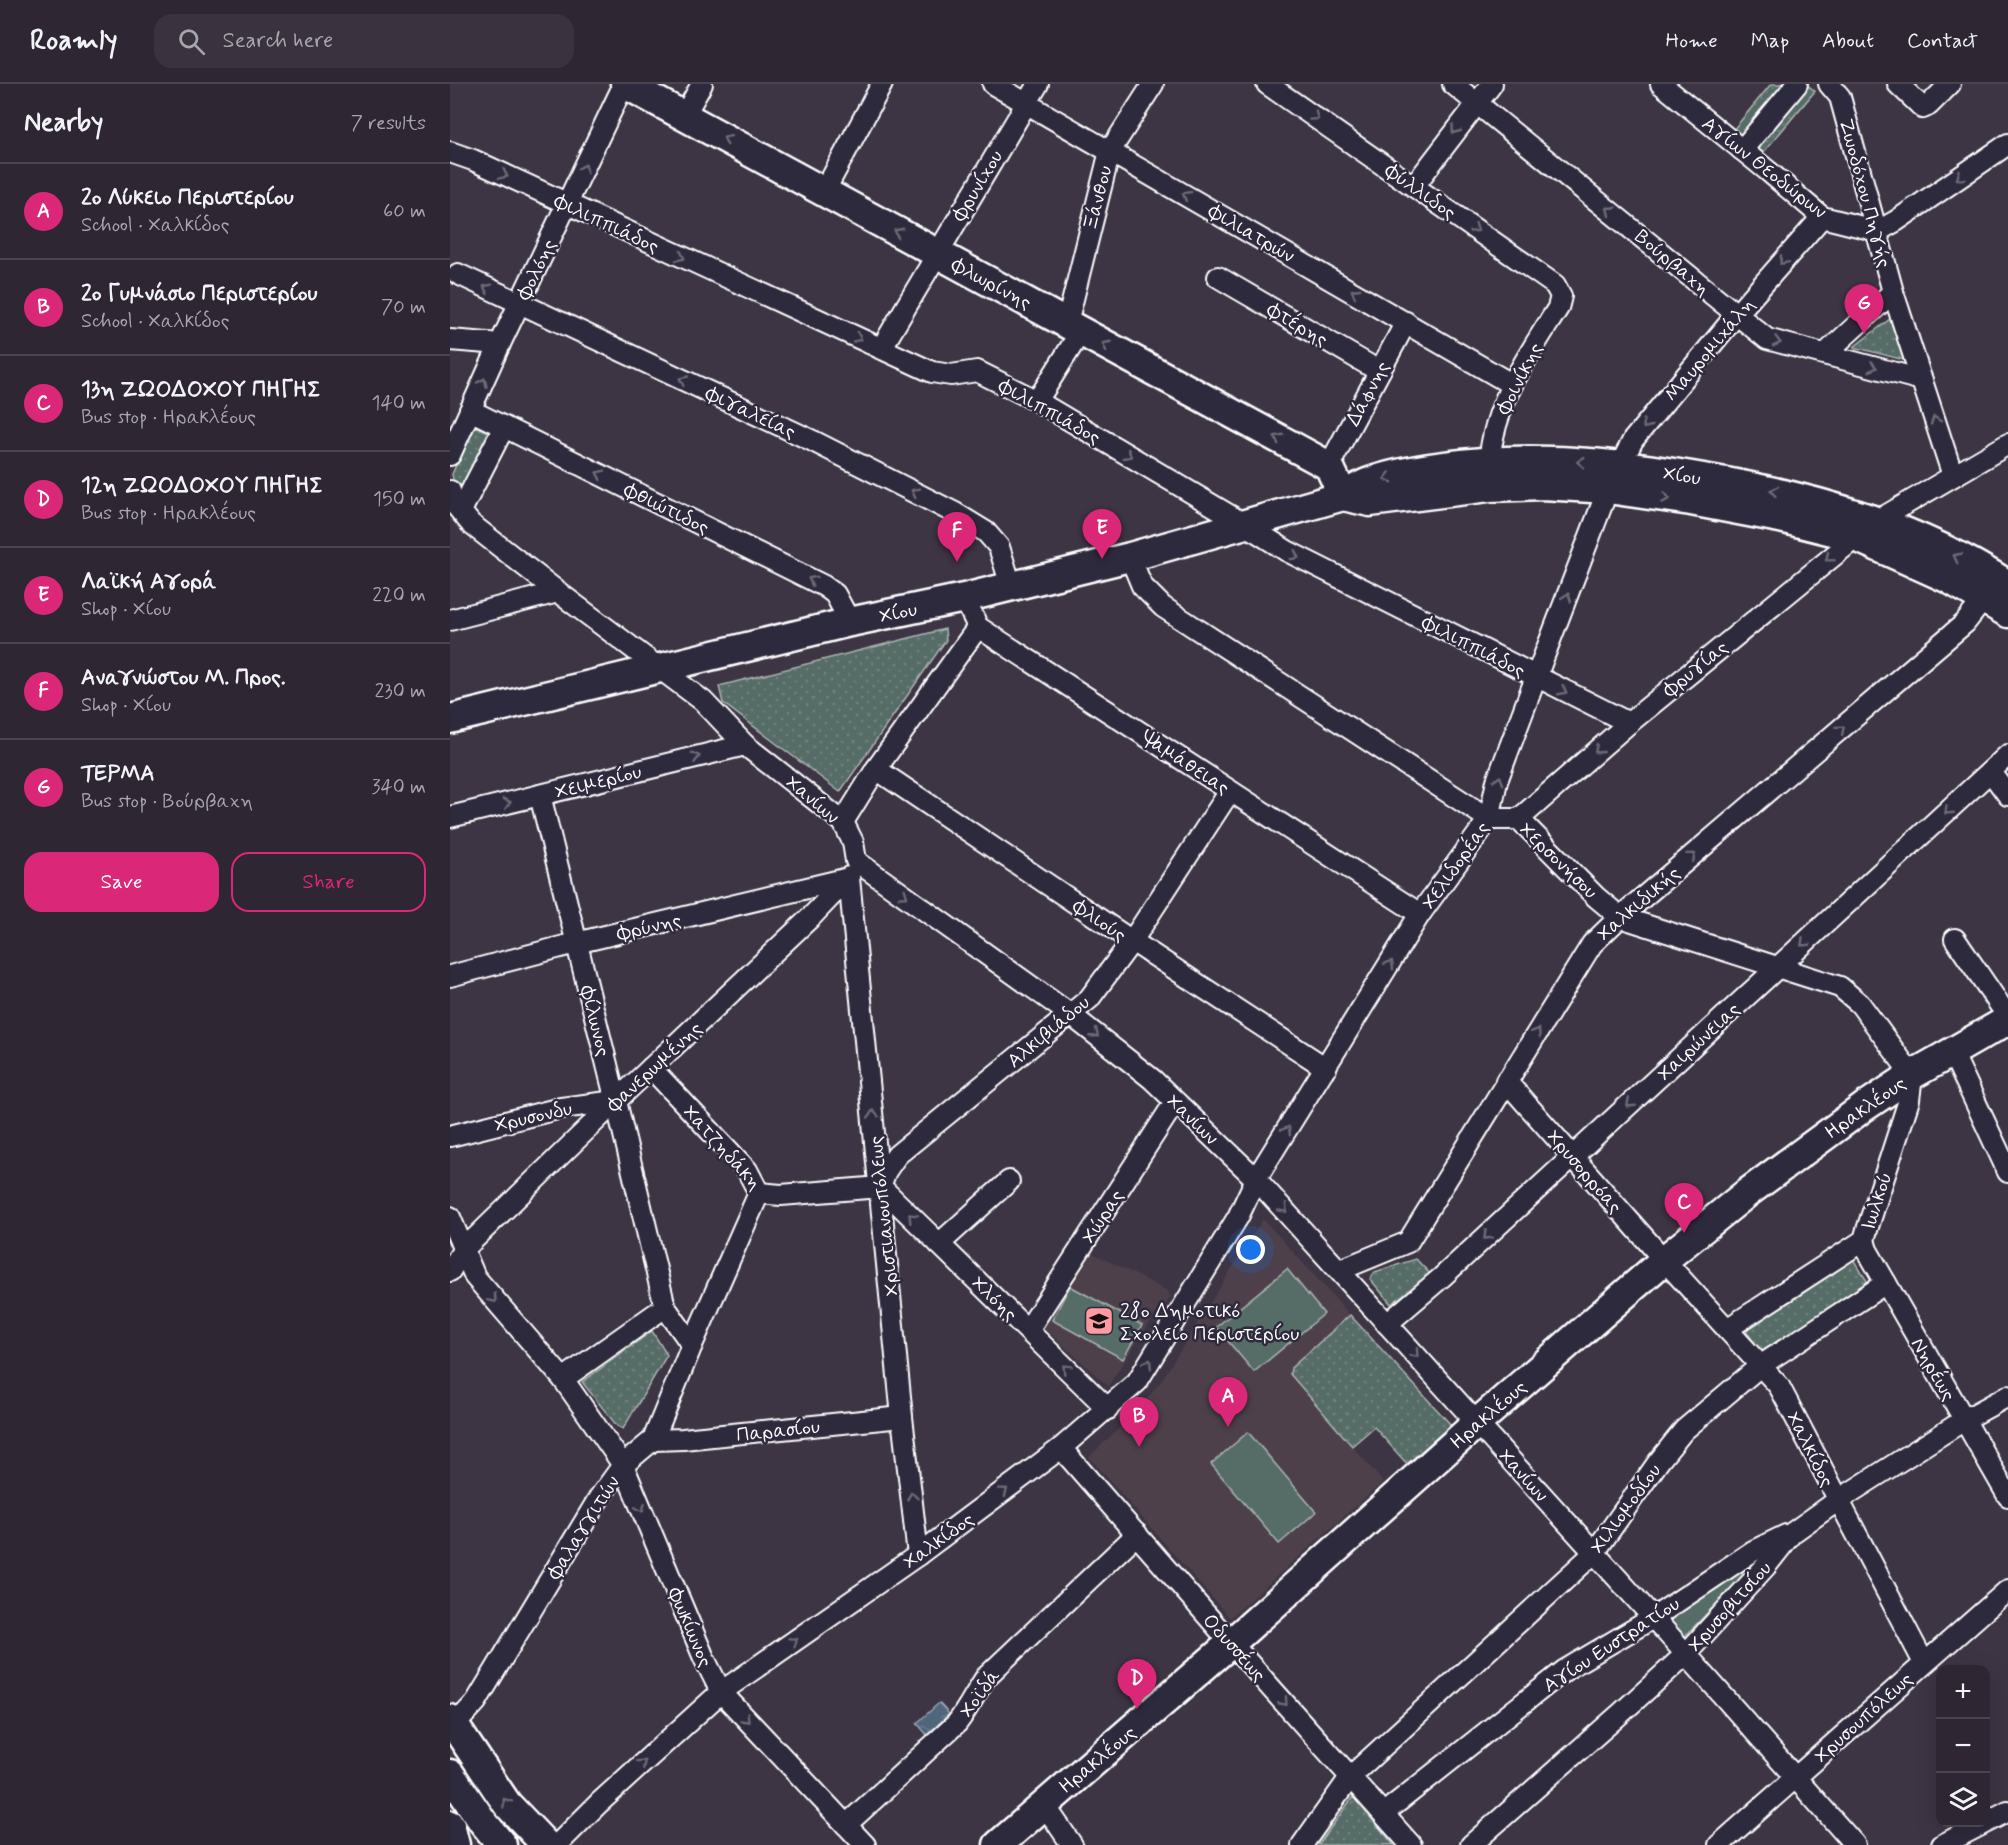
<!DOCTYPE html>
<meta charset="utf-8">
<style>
body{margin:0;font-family:Mynerve,sans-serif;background:#3a333f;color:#f1f3f6}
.controls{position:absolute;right:18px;bottom:18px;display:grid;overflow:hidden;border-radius:12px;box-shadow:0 6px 24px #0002}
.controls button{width:54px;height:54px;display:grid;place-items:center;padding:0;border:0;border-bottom:2px solid #49444e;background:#2e2733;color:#f1f3f6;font:30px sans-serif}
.you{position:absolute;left:801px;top:1166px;width:21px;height:21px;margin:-15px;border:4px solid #fff;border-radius:50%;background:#1a73e8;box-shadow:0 0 0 9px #1a73e833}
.badge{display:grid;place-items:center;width:39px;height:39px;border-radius:50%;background:#db2777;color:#fff;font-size:20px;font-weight:700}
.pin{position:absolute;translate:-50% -50px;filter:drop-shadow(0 2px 3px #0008)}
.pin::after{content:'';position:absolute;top:32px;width:21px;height:18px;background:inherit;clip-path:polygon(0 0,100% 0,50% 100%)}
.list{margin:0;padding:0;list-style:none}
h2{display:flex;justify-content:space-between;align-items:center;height:78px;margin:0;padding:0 24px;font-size:26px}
h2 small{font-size:20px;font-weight:400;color:#a7a5ac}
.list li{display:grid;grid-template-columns:39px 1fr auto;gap:18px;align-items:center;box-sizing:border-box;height:96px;padding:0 24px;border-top:2px solid #49444e}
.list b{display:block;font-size:22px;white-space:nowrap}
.list p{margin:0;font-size:20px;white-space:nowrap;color:#a7a5ac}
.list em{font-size:20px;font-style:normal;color:#a7a5ac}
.actions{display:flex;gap:12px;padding:18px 24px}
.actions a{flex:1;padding:14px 0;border:2px solid #db2777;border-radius:18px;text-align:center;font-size:21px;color:#db2777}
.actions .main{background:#db2777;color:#fff}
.icon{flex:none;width:33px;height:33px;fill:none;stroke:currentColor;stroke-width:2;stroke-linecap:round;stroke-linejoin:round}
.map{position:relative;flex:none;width:1558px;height:1761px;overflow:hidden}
header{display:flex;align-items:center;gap:36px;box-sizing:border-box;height:84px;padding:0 30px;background:#2e2733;border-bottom:2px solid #49444e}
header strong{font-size:28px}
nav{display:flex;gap:33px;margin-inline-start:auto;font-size:21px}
.search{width:420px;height:54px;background:#3a333f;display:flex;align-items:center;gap:15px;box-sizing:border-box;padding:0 21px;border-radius:18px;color:#a7a5ac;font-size:22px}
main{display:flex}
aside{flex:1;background:#2e2733}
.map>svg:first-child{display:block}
.built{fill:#4d414c}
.grass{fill:#576c66;stroke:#abb6b2;stroke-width:1.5}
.park{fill:url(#park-dots);stroke:#abb6b2;stroke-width:1.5}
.water{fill:url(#water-ripples);stroke:#96a3b0;stroke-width:1.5}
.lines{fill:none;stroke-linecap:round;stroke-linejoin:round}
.street-casing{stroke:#fff;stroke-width:24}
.secondary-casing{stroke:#fff;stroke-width:33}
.street{stroke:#2f2a3d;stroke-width:20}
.secondary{stroke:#2f2a3d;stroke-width:28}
.oneway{stroke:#6d6a77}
.labels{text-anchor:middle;stroke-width:5;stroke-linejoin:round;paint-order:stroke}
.street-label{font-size:20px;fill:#fff;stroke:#2f2a3d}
.poi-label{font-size:20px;fill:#fff;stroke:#2f2a3d;text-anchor:start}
</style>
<header>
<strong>Roamly</strong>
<div class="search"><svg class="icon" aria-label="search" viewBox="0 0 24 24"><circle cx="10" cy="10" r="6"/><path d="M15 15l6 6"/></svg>Search here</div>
<nav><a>Home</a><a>Map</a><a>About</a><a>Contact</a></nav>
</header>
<main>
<aside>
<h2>Nearby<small>7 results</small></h2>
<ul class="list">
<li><span class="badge">A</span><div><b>2ο Λύκειο Περιστερίου</b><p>School · Χαλκίδος</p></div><em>60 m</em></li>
<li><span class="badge">B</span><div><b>2ο Γυμνάσιο Περιστερίου</b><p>School · Χαλκίδος</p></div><em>70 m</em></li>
<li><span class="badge">C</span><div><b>13η ΖΩΟΔΟΧΟΥ ΠΗΓΗΣ</b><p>Bus stop · Ηρακλέους</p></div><em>140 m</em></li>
<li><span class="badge">D</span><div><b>12η ΖΩΟΔΟΧΟΥ ΠΗΓΗΣ</b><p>Bus stop · Ηρακλέους</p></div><em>150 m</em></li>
<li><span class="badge">E</span><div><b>Λαϊκή Αγορά</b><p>Shop · Χίου</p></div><em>220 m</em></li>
<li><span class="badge">F</span><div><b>Αναγνώστου Μ. Προς.</b><p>Shop · Χίου</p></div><em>230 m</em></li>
<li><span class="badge">G</span><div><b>ΤΕΡΜΑ</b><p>Bus stop · Βούρβαχη</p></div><em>340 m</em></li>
</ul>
<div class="actions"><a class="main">Save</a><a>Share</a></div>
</aside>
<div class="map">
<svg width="1558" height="1761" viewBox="0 0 1558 1761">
<defs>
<pattern id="park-dots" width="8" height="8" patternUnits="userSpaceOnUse" patternTransform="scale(1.5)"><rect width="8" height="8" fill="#576c66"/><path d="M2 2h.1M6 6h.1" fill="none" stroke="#70827d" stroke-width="1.8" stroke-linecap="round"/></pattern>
<pattern id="water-ripples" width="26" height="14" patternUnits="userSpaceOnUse" patternTransform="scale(1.5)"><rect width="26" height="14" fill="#50667b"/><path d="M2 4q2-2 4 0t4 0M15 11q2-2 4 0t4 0" fill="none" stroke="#6a7d8f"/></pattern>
</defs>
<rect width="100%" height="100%" fill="#3d3444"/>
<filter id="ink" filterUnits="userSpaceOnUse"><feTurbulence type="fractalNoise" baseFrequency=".0167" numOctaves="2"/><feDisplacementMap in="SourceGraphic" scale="12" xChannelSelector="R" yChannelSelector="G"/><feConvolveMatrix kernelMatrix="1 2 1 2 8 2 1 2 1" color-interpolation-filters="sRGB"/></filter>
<g filter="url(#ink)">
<g class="built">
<path d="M813,1135L900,1231L841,1284L840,1290L933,1398L780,1534L639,1373L686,1328L709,1300Z"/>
<path d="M638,1167L720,1208L718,1210L721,1212L712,1227L709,1225L658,1302L593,1243Z"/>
</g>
<g class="grass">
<path d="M837,1185L874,1230L804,1288L766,1243Z"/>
<path d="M620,1202L692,1241L673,1275L602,1236Z"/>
<path d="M798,1348L866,1428L829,1460L761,1380Z"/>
<path d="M1311,1474L1233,1554L1218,1536Z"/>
</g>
<g class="park">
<path d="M1321,0H1356L1365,7L1313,69L1284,45Z"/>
<path d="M1440,235L1454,276L1404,263Z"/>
<path d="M24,342L41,349L13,402C5,400 3,398 2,390Z"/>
<path d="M495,545L496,556L390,708L273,619L269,602Z"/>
<path d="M966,1175L980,1190L941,1220L920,1195L925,1188Z"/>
<path d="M1403,1175L1419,1200L1313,1271L1296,1247Z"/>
<path d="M900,1231L1001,1341L957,1380L924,1343L902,1362L840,1290L841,1284Z"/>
<path d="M202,1247L217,1271L173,1345L167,1342L132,1298Z"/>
<path d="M903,1713L944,1761H868Z"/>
</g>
<path class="water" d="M489,1619L499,1630L477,1651L467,1639Z"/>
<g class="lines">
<g class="street-casing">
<g id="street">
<path d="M543,0L1061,300"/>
<path d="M817,0L1105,201L1111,212L1108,224C1076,275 1039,326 1039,389"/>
<path d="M1003,0L1317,255L1472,296"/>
<path d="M1211,0L1318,87L1372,133L1428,147"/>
<path d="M1379,0L1390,13L1443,208L1503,392"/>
<path d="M1448,0L1473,24L1479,21L1500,0"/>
<path d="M234,32L252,0"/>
<path d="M1292,66L1347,0"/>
<path d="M0,68L23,76L482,288L501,291L527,287L587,317L796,441L837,467L1179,639"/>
<path d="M964,102L1042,0"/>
<path d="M374,108L432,0"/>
<path d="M1428,147L1446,137L1558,60"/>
<path d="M8,190L363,357L505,429L536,448L549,463L561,502"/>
<path d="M768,193L929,287"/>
<path d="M617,239L660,67L703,0"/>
<path d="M0,256L50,260"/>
<path d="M431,265L588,0"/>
<path d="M1375,270L1443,208"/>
<path d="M587,317L631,247"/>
<path d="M20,326L374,502L385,510L400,538"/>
<path d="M0,371L50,260L174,0"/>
<path d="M879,382L956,238"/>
<path d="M0,407L3,418L21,440L108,508L253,617L295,661L393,738L403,758L406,777L621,931L702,995L806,1095L1236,1570L1405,1761"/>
<path d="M11,427L54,343"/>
<path d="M680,473L692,502L713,523L1039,735H1069L1146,813L1170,833L1390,903L1410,920L1462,991L1459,1016L1416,1149L1414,1156L1277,1245"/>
<path d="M514,514L528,543L970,830"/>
<path d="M0,536L108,508"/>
<path d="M426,685L682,857L876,984"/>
<path d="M1541,688L1558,711"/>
<path d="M90,711L166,1017L215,1223L242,1261"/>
<path d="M0,733L295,661"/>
<path d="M1069,735L1179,639L1425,438L1558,360"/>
<path d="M393,738L426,685L528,543"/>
<path d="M1505,855L1558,933"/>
<path d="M0,892L126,859L399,794L452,1333L468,1471"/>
<path d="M1502,968L1558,1088"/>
<path d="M201,984L297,1086L309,1109L331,1111L431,1103"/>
<path d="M1056,997L1214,1176L1329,1302L1474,1579"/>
<path d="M0,1052L111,1024L166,1017"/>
<path d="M431,1100L436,1087L447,1071L639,915L682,857L780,707"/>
<path d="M431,1103L658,1325"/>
<path d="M0,1133L25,1193L113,1295L173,1381L254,1574L271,1608L415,1761"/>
<path d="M1414,1156L1417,1166L1558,1412"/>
<path d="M489,1160L559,1097"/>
<path d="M890,1186L958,1158L1142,860L1170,833L1515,539L1540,507"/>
<path d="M0,1187L13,1166L166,1017L362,832L399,793"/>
<path d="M937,1240L992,1193L1558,671"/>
<path d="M578,1246L725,1018"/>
<path d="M113,1295L215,1223"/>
<path d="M203,1356L233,1355L452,1333"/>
<path d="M611,1364L781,1559L961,1761"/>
<path d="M4,1642L26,1618L149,1414L173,1381L203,1356L242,1261L309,1109"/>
<path d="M594,1720L622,1761"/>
<path d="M934,1729L1115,1586L1203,1534L1303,1467L1336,1451"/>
<path d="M396,1741L507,1639C518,1625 526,1608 536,1593L687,1450"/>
<path d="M107,1761L149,1719L271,1608L468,1471L611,1364L687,1298L788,1133L806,1095L970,830L1039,735L1047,697L1086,593L1158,405L1183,356L1287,230L1372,133"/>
<path d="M852,1761L901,1692L1144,1469L1209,1377L1234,1346L1310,1282L1436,1199"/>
<path d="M1021,1761L1170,1630L1236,1570L1316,1482L1342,1449L1387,1417L1514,1336L1558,1312"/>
<path d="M1269,1761L1558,1506"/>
<path d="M1492,1761L1558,1727"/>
</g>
</g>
<g class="secondary-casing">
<g id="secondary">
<path d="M175,0L879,382L893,412"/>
<path d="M893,412L920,418L1039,403L1093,401L1158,405L1241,417L1330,434L1406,453L1499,495L1558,529"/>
<path d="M0,635L400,538L514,514L680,473L893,412C901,408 909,402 917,399C951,386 997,381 1033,378C1112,373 1182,381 1259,395C1363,413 1469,443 1558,501"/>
<path d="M0,1635L57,1720L96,1761"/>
<path d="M0,1690L33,1738L52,1761"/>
<path d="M0,1741L5,1761"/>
<path d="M548,1761L781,1559L1027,1339L1214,1176L1297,1109L1414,1023L1462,991L1558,936"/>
</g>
</g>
<use href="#street" class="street"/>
<use href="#secondary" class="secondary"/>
</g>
<defs><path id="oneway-chevron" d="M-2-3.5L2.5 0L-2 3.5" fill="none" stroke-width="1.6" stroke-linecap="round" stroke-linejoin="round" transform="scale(1.5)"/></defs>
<g class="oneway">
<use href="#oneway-chevron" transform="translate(865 33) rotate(35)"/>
<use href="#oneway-chevron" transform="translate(1005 46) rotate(127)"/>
<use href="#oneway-chevron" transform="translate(277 55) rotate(-152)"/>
<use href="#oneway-chevron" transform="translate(134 84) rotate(-65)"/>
<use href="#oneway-chevron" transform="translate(54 91) rotate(26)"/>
<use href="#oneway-chevron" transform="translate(1510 93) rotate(146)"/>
<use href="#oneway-chevron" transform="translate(736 111) rotate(-150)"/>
<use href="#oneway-chevron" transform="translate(1160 126) rotate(-141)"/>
<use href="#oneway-chevron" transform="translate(1025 145) rotate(35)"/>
<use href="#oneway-chevron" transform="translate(448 148) rotate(-152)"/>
<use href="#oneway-chevron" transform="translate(231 173) rotate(25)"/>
<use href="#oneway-chevron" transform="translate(1333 177) rotate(131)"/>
<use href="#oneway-chevron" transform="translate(37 204) rotate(-154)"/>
<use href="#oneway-chevron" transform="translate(905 208) rotate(-150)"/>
<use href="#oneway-chevron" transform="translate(408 254) rotate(25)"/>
<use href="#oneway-chevron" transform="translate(1327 258) rotate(15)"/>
<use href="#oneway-chevron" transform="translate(656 261) rotate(-152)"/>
<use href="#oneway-chevron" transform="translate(1423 283) rotate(15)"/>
<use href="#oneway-chevron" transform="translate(233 296) rotate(-155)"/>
<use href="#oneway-chevron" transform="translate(33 298) rotate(-66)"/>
<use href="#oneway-chevron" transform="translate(1485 336) rotate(-108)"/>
<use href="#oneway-chevron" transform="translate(1196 341) rotate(129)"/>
<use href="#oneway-chevron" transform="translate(828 354) rotate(-152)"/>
<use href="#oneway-chevron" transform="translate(678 371) rotate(31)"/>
<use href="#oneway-chevron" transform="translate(1131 378) rotate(-176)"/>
<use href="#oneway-chevron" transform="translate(150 390) rotate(-154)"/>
<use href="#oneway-chevron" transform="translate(938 394) rotate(166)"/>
<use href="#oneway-chevron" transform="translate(1324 407) rotate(-168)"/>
<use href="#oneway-chevron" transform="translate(465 408) rotate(-153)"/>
<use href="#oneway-chevron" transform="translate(1216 414) rotate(9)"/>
<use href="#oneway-chevron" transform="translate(845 472) rotate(27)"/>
<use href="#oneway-chevron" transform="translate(1507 473) rotate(-153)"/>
<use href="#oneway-chevron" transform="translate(1379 474) rotate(141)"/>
<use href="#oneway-chevron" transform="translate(362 496) rotate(-153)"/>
<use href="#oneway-chevron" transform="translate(1117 513) rotate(-69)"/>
<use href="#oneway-chevron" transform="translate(1113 607) rotate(26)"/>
<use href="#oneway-chevron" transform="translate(1391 645) rotate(-40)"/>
<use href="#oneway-chevron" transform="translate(1148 666) rotate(139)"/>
<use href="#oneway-chevron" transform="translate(246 673) rotate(-14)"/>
<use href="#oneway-chevron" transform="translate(1049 696) rotate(-73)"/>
<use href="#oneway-chevron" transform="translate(57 719) rotate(-14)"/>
<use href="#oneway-chevron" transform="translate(1498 727) rotate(137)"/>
<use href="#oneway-chevron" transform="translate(1242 772) rotate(-40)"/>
<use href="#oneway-chevron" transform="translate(454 811) rotate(36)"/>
<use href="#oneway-chevron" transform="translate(1354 859) rotate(137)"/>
<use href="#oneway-chevron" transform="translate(940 880) rotate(-59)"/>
<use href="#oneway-chevron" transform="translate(1087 948) rotate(-58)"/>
<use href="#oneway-chevron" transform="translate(645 950) rotate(39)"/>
<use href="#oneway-chevron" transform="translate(1180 1020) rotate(137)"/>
<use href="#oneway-chevron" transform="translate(423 1030) rotate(-96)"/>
<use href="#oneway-chevron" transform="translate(837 1046) rotate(-58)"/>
<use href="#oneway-chevron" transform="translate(834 1125) rotate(47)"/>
<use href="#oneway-chevron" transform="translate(462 1133) rotate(-135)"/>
<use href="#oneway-chevron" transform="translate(1037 1152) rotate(137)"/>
<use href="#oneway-chevron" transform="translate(43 1215) rotate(49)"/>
<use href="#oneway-chevron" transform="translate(965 1270) rotate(48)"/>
<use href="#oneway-chevron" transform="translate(698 1279) rotate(-58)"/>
<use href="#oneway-chevron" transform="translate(616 1284) rotate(-135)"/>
<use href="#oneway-chevron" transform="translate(554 1407) rotate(-37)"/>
<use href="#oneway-chevron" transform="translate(462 1412) rotate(-97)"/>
<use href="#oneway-chevron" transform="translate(191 1424) rotate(67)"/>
<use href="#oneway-chevron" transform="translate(344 1557) rotate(-35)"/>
<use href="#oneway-chevron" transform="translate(834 1618) rotate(48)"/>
<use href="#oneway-chevron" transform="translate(296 1635) rotate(47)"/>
<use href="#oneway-chevron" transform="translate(192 1679) rotate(-42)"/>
<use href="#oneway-chevron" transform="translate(56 1718) rotate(-126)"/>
</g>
</g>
<defs>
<g id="school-square" transform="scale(1.5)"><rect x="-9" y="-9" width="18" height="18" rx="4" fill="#ff9aa2" stroke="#2f2a3d"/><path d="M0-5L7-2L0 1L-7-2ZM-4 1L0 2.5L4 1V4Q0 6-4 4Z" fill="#111"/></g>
</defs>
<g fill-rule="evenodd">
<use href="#school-square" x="649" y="1237"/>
</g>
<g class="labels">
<g class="street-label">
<text transform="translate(1315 83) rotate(38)" y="7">Αγίων Θεοδώρων</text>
<text transform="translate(527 101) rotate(-59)" y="7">Φρυνίχου</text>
<text transform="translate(971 107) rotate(35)" y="7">Φύλλιδος</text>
<text transform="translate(1416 109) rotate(75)" y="7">Ζωοδόχου Πηγής</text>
<text transform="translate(647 114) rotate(-76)" y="7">Ξάνθου</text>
<text transform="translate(157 139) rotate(25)" y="7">Φιλιππιάδος</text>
<text transform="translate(802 149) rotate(30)" y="7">Φιλιατρών</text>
<text transform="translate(1223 178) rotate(40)" y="7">Βούρβαχη</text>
<text transform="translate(86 185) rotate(-64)" y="7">Φολόης</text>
<text transform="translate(542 199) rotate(28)" y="7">Φλωρίνης</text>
<text transform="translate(848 240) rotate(30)" y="7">Φτέρης</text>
<text transform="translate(1259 265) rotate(-50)" y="7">Μαυρομιχάλη</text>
<text transform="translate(1069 294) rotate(-63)" y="7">Φοινίκης</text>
<text transform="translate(917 309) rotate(-62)" y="7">Δάφνης</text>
<text transform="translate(600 327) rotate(29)" y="7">Φιλιππιάδος</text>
<text transform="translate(301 328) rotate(25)" y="7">Φιγαλείας</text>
<text transform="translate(1232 391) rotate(9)" y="7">Χίου</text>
<text transform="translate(217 424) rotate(26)" y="7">Φθιώτιδος</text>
<text transform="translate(448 528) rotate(-12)" y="7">Χίου</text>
<text transform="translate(1024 562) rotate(27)" y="7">Φιλιππιάδος</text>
<text transform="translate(1245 584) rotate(-39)" y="7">Φρυγίας</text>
<text transform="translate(736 678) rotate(33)" y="7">Ψαμάθειας</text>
<text transform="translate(148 697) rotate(-14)" y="7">Χειμερίου</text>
<text transform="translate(363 715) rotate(40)" y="7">Χανίων</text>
<text transform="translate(1109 776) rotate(44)" y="7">Χερσονήσου</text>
<text transform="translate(1005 781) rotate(-55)" y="7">Χελιδορέας</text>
<text transform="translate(1188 819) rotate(-41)" y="7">Χαλκιδικής</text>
<text transform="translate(650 836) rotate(34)" y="7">Φλιούς</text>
<text transform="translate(199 842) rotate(-13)" y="7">Φρύνης</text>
<text transform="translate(146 937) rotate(76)" y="7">Φίλωνος</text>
<text transform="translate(598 947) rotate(-40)" y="7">Αλκιβιάδου</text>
<text transform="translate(1248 957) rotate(-43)" y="7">Χαιρώνειας</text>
<text transform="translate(204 982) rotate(-43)" y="7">Φανερωμένης</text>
<text transform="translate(1415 1023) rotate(-35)" y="7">Ηρακλέους</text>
<text transform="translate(83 1032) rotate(-13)" y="7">Χρυσονδυ</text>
<text transform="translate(743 1035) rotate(44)" y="7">Χανίων</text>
<text transform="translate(273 1063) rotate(48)" y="7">Χατζηδάκη</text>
<text transform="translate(1135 1087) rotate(49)" y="7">Χρυσορρόας</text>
<text transform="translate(1426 1117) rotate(-72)" y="7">Ιωλκού</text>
<text transform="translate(433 1132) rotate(-96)" y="7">Χριστιανουπόλεως</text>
<text transform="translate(652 1132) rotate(-57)" y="7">Χώρας</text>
<text transform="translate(545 1214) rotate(44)" y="7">Χλόης</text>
<text transform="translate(1484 1285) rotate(60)" y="7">Νηρέως</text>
<text transform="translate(1038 1330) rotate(-41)" y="7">Ηρακλέους</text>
<text transform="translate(328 1346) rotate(-6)" y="7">Παρασίου</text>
<text transform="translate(1361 1365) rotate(63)" y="7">Χαλκίδος</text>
<text transform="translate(1074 1391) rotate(48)" y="7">Χανίων</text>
<text transform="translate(1175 1424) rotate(-54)" y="7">Χιλιομοδίου</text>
<text transform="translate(133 1443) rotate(-58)" y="7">Φαλαγγιτών</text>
<text transform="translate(488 1456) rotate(-36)" y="7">Χαλκίδος</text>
<text transform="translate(1279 1522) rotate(-48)" y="7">Χρυσοβιτσίου</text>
<text transform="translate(241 1543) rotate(67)" y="7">Φωκίωνος</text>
<text transform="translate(1161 1560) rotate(-33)" y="7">Αγίου Ευστρατίου</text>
<text transform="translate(785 1563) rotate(48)" y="7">Οδυσσέως</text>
<text transform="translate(529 1609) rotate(-54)" y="7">Χοϊδά</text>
<text transform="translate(1413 1633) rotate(-42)" y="7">Χρυσουπόλεως</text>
<text transform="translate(647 1675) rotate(-40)" y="7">Ηρακλέους</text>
</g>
<g class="poi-label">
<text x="670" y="1233">28ο Δημοτικό<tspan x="670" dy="23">Σχολείο Περιστερίου</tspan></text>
</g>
</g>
</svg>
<div class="controls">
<button>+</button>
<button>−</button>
<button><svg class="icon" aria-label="layers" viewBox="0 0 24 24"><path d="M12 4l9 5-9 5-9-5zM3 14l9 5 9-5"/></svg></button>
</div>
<div class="you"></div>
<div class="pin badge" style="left:778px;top:1343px">A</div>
<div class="pin badge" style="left:689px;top:1363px">B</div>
<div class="pin badge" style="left:1234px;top:1149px">C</div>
<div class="pin badge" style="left:687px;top:1625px">D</div>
<div class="pin badge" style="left:652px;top:475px">E</div>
<div class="pin badge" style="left:507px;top:478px">F</div>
<div class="pin badge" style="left:1414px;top:250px">G</div>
</div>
</main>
